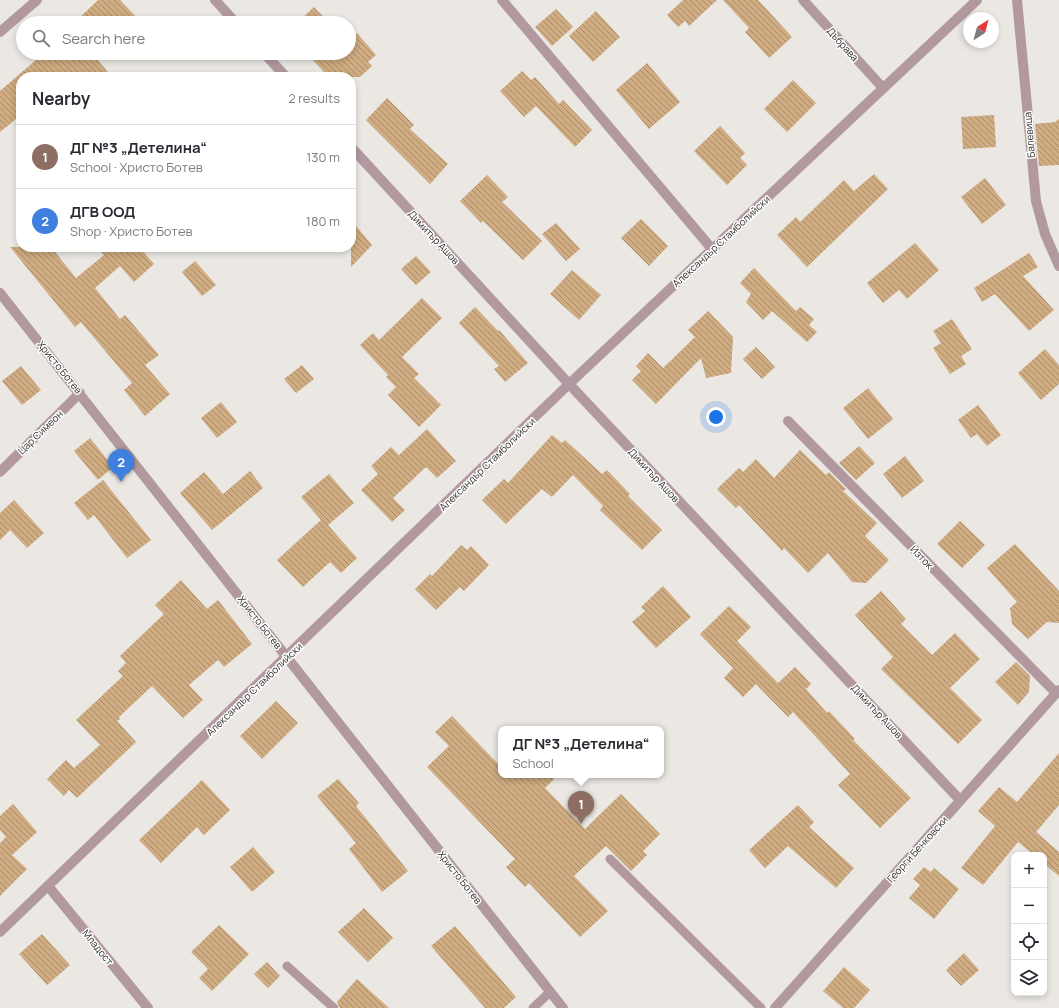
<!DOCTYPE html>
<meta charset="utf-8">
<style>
body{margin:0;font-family:Manrope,sans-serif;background:#f7f7f7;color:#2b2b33}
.controls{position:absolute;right:12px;bottom:12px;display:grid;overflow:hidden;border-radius:8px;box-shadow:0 2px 6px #0003}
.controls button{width:36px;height:36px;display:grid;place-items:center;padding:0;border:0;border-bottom:1px solid #e1e1e2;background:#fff;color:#2b2b33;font:20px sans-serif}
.compass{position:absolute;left:963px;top:12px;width:36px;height:36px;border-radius:50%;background:#fff;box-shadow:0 2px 6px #0003;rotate:36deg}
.you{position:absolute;left:716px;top:417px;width:14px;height:14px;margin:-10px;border:3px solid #fff;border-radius:50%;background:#1a73e8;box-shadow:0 0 0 6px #1a73e833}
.badge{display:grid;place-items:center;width:26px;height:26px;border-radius:50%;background:#0d81ca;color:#fff;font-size:13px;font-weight:700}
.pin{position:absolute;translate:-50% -33px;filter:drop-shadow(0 1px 2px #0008)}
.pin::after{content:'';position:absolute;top:21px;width:14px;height:12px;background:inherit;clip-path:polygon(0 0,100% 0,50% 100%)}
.popup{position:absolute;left:498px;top:726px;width:166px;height:52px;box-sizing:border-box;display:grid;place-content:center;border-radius:8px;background:#fff;filter:drop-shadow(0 1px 3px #0005);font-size:13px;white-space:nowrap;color:#7c7c81}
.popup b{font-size:15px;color:#2b2b33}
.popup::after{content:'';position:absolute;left:50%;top:100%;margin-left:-8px;border:8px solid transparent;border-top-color:#fff}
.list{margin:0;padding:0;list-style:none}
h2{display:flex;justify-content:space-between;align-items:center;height:52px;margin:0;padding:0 16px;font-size:17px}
h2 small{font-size:13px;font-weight:400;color:#7c7c81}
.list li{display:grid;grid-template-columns:26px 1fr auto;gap:12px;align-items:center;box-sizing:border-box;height:64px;padding:0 16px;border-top:1px solid #e1e1e2}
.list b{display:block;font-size:15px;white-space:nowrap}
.list p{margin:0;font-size:13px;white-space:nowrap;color:#7c7c81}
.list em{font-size:13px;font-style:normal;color:#7c7c81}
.icon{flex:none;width:22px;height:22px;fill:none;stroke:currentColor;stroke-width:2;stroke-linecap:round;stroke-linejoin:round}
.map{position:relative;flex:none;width:1059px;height:1008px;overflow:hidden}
.search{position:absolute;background:#fff;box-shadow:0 2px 6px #0003;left:16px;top:16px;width:340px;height:44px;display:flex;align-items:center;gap:10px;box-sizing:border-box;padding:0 14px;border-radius:22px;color:#7c7c81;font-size:15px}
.panel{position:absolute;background:#fff;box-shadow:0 2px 6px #0003;left:16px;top:72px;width:340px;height:180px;border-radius:16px}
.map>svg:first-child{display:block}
.building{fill:url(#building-back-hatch)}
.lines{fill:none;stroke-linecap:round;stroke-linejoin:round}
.lane{stroke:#b2999f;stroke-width:9}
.street{stroke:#b2999f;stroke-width:10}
.labels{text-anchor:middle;stroke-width:3;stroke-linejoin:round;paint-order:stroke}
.street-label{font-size:10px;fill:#2e2d2b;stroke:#fff}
</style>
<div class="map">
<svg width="1059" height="1008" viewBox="0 0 1059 1008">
<defs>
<pattern id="building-back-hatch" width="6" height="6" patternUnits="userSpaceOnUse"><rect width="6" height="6" fill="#cfac81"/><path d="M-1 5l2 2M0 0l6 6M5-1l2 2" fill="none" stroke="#a88c6a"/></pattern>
</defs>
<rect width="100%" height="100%" fill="#ebe8e4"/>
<g class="building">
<path d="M98,0H120L142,23H74Z"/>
<path d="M683,0H717L689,26L685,21L678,27L667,15Z"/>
<path d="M723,0H758L792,37L769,58L745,32L749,28Z"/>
<path d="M314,7L329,23H297Z"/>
<path d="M556,9L573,27L552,46L535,27Z"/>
<path d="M596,11L620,37L593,62L569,36Z"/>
<path d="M357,33L376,55L368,62L372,66L360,77H329L306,53H349V40Z"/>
<path d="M44,53H92L112,77H21V115L0,132V91Z"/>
<path d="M647,63L680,102L649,129L616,90Z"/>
<path d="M522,71L531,80L535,77L559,104L563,100L592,130L575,147L536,106L524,117L500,91Z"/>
<path d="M793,80L816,103L787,132L764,109Z"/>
<path d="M387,98L414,125L410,129L448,164L430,184L366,120Z"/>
<path d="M994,115L996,147L963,149L961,117Z"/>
<path d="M1059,119V165L1039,166L1035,124L1055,122Z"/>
<path d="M720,126L745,153L740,158L747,165L727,185L694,151Z"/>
<path d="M874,174L888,189L807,267L777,235L796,217L800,222L844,180L854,191Z"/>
<path d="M487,175L508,197L502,202L542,241L523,260L483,221L481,223L460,201Z"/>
<path d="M985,178L1006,205L982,224L961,197Z"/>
<path d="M641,219L668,246L649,266L621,238Z"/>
<path d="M351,220L372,245L351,267Z"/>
<path d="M556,223L580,249L566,261L542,234Z"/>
<path d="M915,243L939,270L907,299L899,290L883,303L867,283Z"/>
<path d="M10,247H51L76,278L104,255L96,247H143L141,249L154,264L134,282L120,266L95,288L120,319L125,315L159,355L145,365L170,394L145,416L124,390L132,383L81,322L75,327Z"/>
<path d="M1029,253L1038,267L1023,276L1054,310L1029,331L995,294L982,302L974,288Z"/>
<path d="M416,256L431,272L416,285L401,269Z"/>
<path d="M195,261L216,285L202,296L182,272Z"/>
<path d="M754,268L796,311L800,307L814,319L809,325L817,332L807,342L772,311L763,320L746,302L751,294L740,283Z"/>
<path d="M572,270L601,295L579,320L550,294Z"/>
<path d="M422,298L442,318L402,357L419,374L414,378L441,405L419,427L388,395L396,387L386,377L388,375L360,345L373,333L379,340Z"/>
<path d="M475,307L498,331L499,330L528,363L505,382L494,369L499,366L459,323Z"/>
<path d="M708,311L733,337L731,373L706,378L701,358L656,404L632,380L641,371L636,366L648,353L663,368L695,337L688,330Z"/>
<path d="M952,319L972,349L961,356L966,364L950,374L933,348L941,343L933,331Z"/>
<path d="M756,347L775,367L762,379L743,359Z"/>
<path d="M1045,349L1059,365V384L1041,400L1018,373Z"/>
<path d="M302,365L314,379L296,393L284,379Z"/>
<path d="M21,366L41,390L22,405L2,381Z"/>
<path d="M868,388L893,419L868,439L843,408Z"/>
<path d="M221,402L237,422L217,438L201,418Z"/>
<path d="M978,405L1001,435L987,446L977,434L971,438L958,420Z"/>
<path d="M427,429L456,461L437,478L426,467L393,498L405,510L392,522L361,490L378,474L371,466L391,447L399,455Z"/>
<path d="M552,435L562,443L565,440L602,474L607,470L630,494L628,496L662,530L642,550L600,510L603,506L573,475L552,497L542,489L506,524L482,500L504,479L508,483Z"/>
<path d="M90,438L113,467L98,480L74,451Z"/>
<path d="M859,446L875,463L856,480L839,463Z"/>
<path d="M800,450L826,475L829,472L846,489L843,491L877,523L865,536L889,560L866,583L852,582L828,553L808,573L784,548L782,551L739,505L736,508L717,489L739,468L743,472L756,459L774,478Z"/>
<path d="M905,456L924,481L902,498L883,474Z"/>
<path d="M250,471L263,488L212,530L180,493L204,472L223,494Z"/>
<path d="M329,474L354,503L328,525L357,558L341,573L330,562L303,587L277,560L321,520L301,497Z"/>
<path d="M103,480L151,540L127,558L94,515L88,520L74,503Z"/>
<path d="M14,500L44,533L27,548L10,530L0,540V513Z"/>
<path d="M960,521L985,545L962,568L937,544Z"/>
<path d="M1015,544L1059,591V623L1047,622L1028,639L1012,624L1010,608L1017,602L987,568Z"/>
<path d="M461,545L467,550L471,546L489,565L464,591L460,587L436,610L415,589L430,574L432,576Z"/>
<path d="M181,580L207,609L218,600L252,644L224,667L218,660L189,685L203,700L183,718L152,686L119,717L120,719L117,721L136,742L77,798L69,790L64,796L47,779L66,760L74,768L100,745L76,720L123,676L118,671L126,663L120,656L164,614L155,605Z"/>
<path d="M663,586L691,617L656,648L632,622L645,611L641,607Z"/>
<path d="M881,591L906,619L901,624L932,655L955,633L980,659L950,688L982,720L958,744L881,669L893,657L855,615Z"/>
<path d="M729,606L751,627L737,641L778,683L795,667L811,684L806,689L827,713L829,711L855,739L853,740L911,798L880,828L838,785L850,774L793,712L788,717L756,684L743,697L724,678L733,668L700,634Z"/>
<path d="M1016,662L1030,676L1029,692L1018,705L995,682Z"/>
<path d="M276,701L298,723L262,759L240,736Z"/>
<path d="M452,716L501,767V775H558L545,788L585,829L621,794L660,834L643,851L647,855L631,871L606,846L574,876L608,911L580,937L529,883L525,887L506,867L515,859L427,767L449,746L435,732Z"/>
<path d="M1059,753V805L1036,832L1059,852V876L1044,864V855H1034L1018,842L983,885L961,868L995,826L978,811L999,787L1017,802Z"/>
<path d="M338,779L359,803L356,806L408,871L382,892L349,849L356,843L317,796Z"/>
<path d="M202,780L230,810L204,835L197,827L161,863L139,840Z"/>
<path d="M13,804L37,832L12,855L27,869L0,896V843L6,837L0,830V816Z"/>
<path d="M798,805L814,822L809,827L854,868L836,888L788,846L765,868L749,850Z"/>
<path d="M253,847L275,872L252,892L230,867Z"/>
<path d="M924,867L931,872L934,868L959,889L934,919L909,898L920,885L913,879Z"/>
<path d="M364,908L393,938L368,962L338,932Z"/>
<path d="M219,925L249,954L212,991L199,978L208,969L191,952Z"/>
<path d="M455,926L516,997L504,1008H485L431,946Z"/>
<path d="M42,934L70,965L47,985L19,954Z"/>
<path d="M964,953L979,970L961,986L946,970Z"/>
<path d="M267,962L280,976L268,988L254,974Z"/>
<path d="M844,967L870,990L854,1008H843L823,991Z"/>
<path d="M357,979L389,1008H340L337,1002Z"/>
</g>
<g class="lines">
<g class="lane">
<path d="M610,859L761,1008"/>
<path d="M287,966L334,1008"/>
<path d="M533,1008L550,992"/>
</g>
<g class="street">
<path d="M215,0L236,23"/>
<path d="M502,0L712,249"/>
<path d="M803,0L883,88"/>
<path d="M1017,0L1036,201L1045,234L1059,266"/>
<path d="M0,32L37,0"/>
<path d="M264,53L286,77"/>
<path d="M351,147L569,384L960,800"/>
<path d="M0,293L563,1008"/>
<path d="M788,421L1056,693"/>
<path d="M0,472L80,393"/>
<path d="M48,886L148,1008"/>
<path d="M0,932L569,384L977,0"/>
<path d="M775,1008L1059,690"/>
</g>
</g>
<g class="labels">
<g class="street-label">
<text transform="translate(843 44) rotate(48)" y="4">Дъбрава</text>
<text transform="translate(1029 135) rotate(-95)" y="4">Балевица</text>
<text transform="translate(434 237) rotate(47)" y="4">Димитър Ашов</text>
<text transform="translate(721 241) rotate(-43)" y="4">Александър Стамболийски</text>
<text transform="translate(60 367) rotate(51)" y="4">Христо Ботев</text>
<text transform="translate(40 432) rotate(-44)" y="4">Цар Симеон</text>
<text transform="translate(487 464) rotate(-44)" y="4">Александър Стамболийски</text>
<text transform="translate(654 475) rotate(47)" y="4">Димитър Ашов</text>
<text transform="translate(922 557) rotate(46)" y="4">Изток</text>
<text transform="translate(260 622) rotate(52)" y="4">Христо Ботев</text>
<text transform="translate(254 689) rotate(-44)" y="4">Александър Стамболийски</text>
<text transform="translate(877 711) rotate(47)" y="4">Димитър Ашов</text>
<text transform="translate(917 849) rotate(-48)" y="4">Георги Бенковски</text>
<text transform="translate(460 877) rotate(52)" y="4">Христо Ботев</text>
<text transform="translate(98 947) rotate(51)" y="4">Младост</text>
</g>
</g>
</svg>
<div class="controls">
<button>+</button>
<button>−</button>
<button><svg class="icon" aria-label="locate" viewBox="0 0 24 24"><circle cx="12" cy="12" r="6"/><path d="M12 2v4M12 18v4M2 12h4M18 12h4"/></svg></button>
<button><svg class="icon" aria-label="layers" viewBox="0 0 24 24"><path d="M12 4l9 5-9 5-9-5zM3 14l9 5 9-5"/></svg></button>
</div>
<svg class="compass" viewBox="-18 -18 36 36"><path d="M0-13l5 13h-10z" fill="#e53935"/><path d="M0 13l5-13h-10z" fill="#7c7c81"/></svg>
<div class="you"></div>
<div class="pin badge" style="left:581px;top:824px;background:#8d6e63">1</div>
<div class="popup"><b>ДГ №3 „Детелина“</b>School</div>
<div class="pin badge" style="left:121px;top:482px;background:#3f7fe0">2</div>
<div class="search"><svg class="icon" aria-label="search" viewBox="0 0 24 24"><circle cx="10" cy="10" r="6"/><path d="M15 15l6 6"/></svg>Search here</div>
<section class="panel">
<h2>Nearby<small>2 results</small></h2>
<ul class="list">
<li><span class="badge" style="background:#8d6e63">1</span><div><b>ДГ №3 „Детелина“</b><p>School · Христо Ботев</p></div><em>130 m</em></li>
<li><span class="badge" style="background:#3f7fe0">2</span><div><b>ДГВ ООД</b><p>Shop · Христо Ботев</p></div><em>180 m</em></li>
</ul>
</section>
</div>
